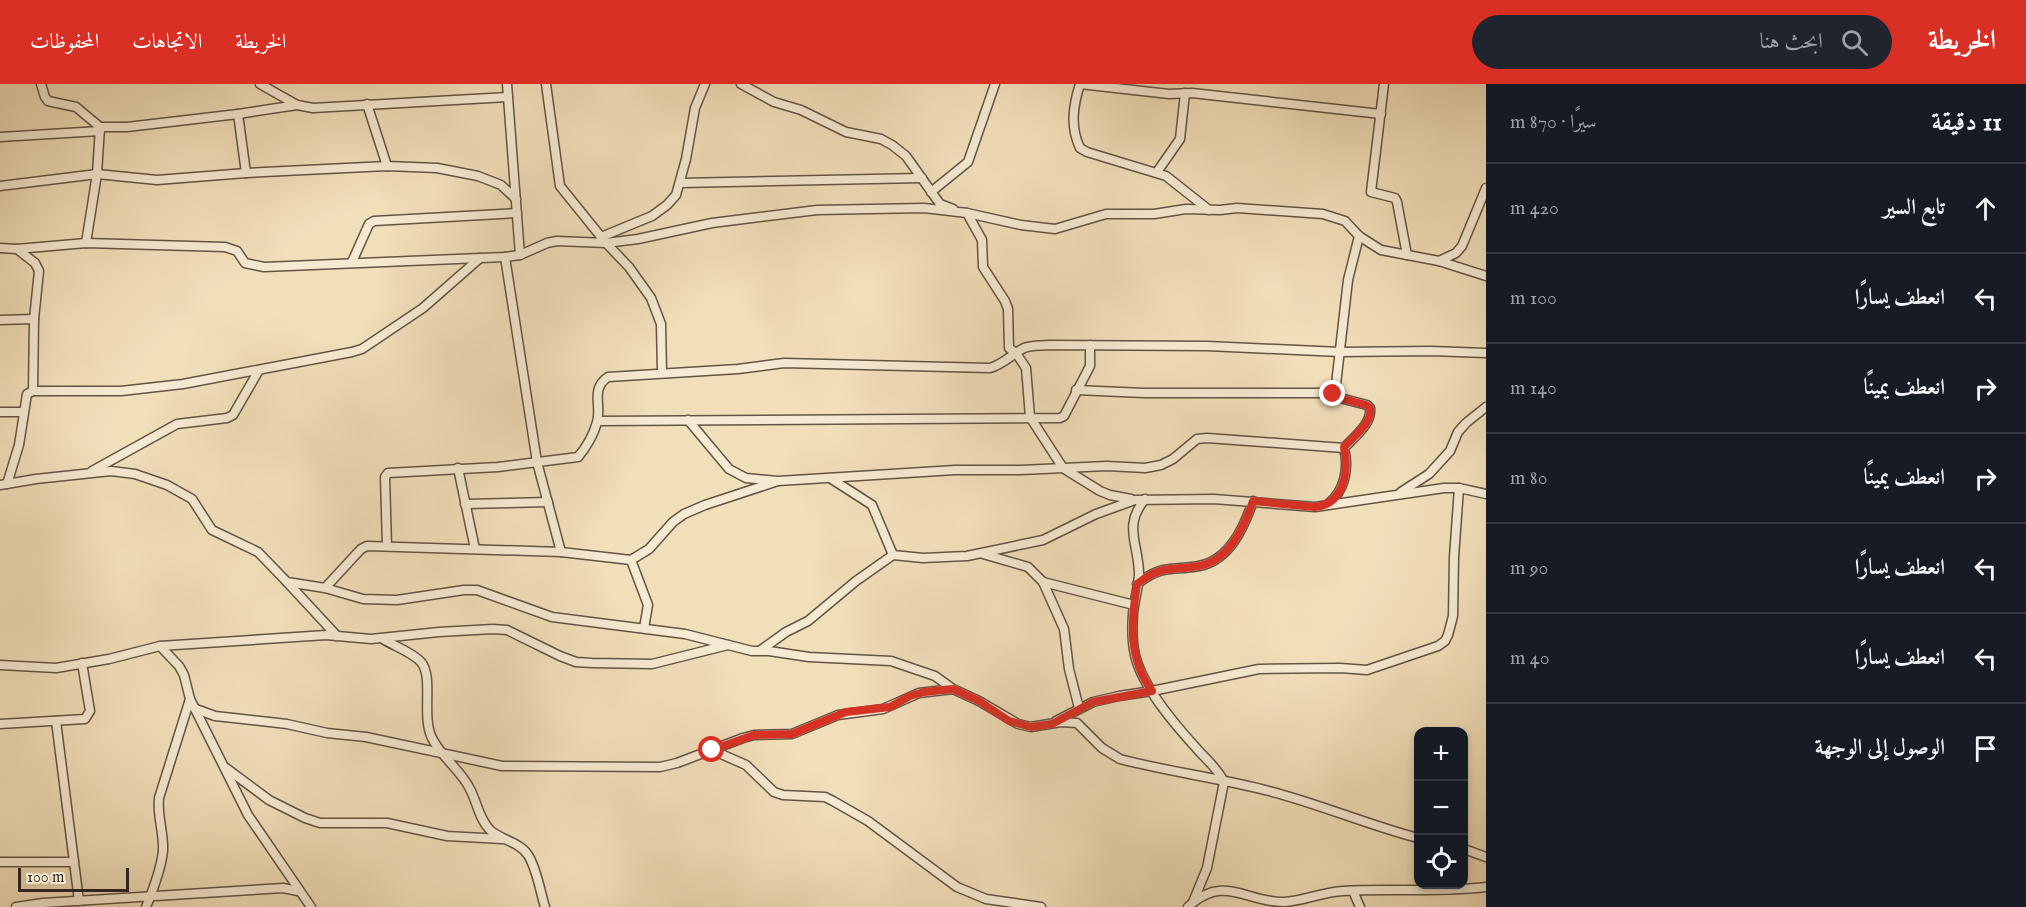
<!DOCTYPE html>
<html lang="ar">
<meta charset="utf-8">
<style>
body{margin:0;font-family:"IM FELL English",Amiri,serif;background:#20242c;color:#f1f3f6;direction:rtl}
.controls{position:absolute;right:18px;bottom:18px;display:grid;overflow:hidden;border-radius:12px;box-shadow:0 3px 9px #0003}
.controls button{width:54px;height:54px;display:grid;place-items:center;padding:0;border:0;border-bottom:2px solid #363941;background:#171b24;color:#f1f3f6;font:30px sans-serif}
.scale{position:absolute;left:18px;bottom:15px;width:111px;box-sizing:border-box;padding-left:6px;border:3px solid #34261e;border-top:0;font-size:16px;line-height:21px;white-space:nowrap;color:#34261e;-webkit-text-stroke:4px #f6ead2;paint-order:stroke}
.stop{position:absolute;width:18px;height:18px;margin:-14px;border:4px solid #d93025;border-radius:50%;background:#fff}
.stop.end{background:#d93025;border-color:#fff;box-shadow:0 2px 6px #0008}
.list{margin:0;padding:0;list-style:none}
h2{display:flex;justify-content:space-between;align-items:center;height:78px;margin:0;padding:0 24px;font-size:26px}
h2 small{font-size:20px;font-weight:400;color:#9ea1a6}
.list li{display:grid;grid-template-columns:39px 1fr auto;gap:18px;align-items:center;box-sizing:border-box;height:90px;padding:0 24px;border-top:2px solid #363941}
.list b{display:block;font-size:22px;white-space:nowrap}
.list em{font-size:20px;font-style:normal;color:#9ea1a6}
.icon{flex:none;width:33px;height:33px;fill:none;stroke:currentColor;stroke-width:2;stroke-linecap:round;stroke-linejoin:round}
.map{position:relative;flex:none;width:1486px;height:823px;overflow:hidden;direction:ltr}
header{display:flex;align-items:center;gap:36px;box-sizing:border-box;height:84px;padding:0 30px;background:#d93025;color:#fff}
header strong{font-size:28px}
nav{display:flex;gap:33px;margin-inline-start:auto;font-size:21px}
.search{width:420px;height:54px;background:#20242c;display:flex;align-items:center;gap:15px;box-sizing:border-box;padding:0 21px;border-radius:33px;color:#9ea1a6;font-size:22px}
main{display:flex}
aside{flex:1;background:#171b24}
.map>svg:first-child{display:block}
.lines{fill:none;stroke-linecap:round;stroke-linejoin:round}
.minor-casing{stroke:#635445;stroke-width:11}
.minor{stroke:#f6ead2;stroke-width:8}
.route{stroke:#d93025;stroke-width:8}
</style>
<header>
<strong>الخريطة</strong>
<div class="search"><svg class="icon" aria-label="search" viewBox="0 0 24 24"><circle cx="10" cy="10" r="6"/><path d="M15 15l6 6"/></svg>ابحث هنا</div>
<nav><a>الخريطة</a><a>الاتجاهات</a><a>المحفوظات</a></nav>
</header>
<main>
<aside>
<h2>11 دقيقة<small>سيرًا · 870 m</small></h2>
<ul class="list">
<li><svg class="icon" aria-label="ahead" viewBox="0 0 24 24"><path d="M12 20V5M6 11l6-6 6 6"/></svg><div><b>تابع السير</b></div><em>420 m</em></li>
<li><svg class="icon" aria-label="left" viewBox="0 0 24 24"><path d="M17 20v-9H6M10 6l-5 5 5 5"/></svg><div><b>انعطف يسارًا</b></div><em>100 m</em></li>
<li><svg class="icon" aria-label="right" viewBox="0 0 24 24"><path d="M7 20v-9h11M14 6l5 5-5 5"/></svg><div><b>انعطف يمينًا</b></div><em>140 m</em></li>
<li><svg class="icon" aria-label="right" viewBox="0 0 24 24"><path d="M7 20v-9h11M14 6l5 5-5 5"/></svg><div><b>انعطف يمينًا</b></div><em>80 m</em></li>
<li><svg class="icon" aria-label="left" viewBox="0 0 24 24"><path d="M17 20v-9H6M10 6l-5 5 5 5"/></svg><div><b>انعطف يسارًا</b></div><em>90 m</em></li>
<li><svg class="icon" aria-label="left" viewBox="0 0 24 24"><path d="M17 20v-9H6M10 6l-5 5 5 5"/></svg><div><b>انعطف يسارًا</b></div><em>40 m</em></li>
<li><svg class="icon" aria-label="arrive" viewBox="0 0 24 24"><path d="M6 21V4h12l-3 4 3 4H6"/></svg><div><b>الوصول إلى الوجهة</b></div></li>
</ul>
</aside>
<div class="map">
<svg width="1486" height="823" viewBox="0 0 1486 823">
<rect width="100%" height="100%" fill="#f1dfba"/>
<filter id="stains"><feTurbulence type="fractalNoise" baseFrequency=".00333" numOctaves="4"/><feColorMatrix values="0 0 0 0 .2 0 0 0 0 .09 0 0 0 0 .02 0 0 0 .5 -.17"/></filter>
<radialGradient id="worn" r=".72"><stop offset=".6" stop-color="#630" stop-opacity="0"/><stop offset="1" stop-color="#630" stop-opacity=".3"/></radialGradient>
<g class="lines">
<g class="minor-casing">
<g id="minor">
<path d="M41,0L45,13L48,17L76,23L100,43H127L238,30L297,21"/>
<path d="M260,0L297,21L313,24L508,13"/>
<path d="M507,0L520,171"/>
<path d="M546,0L560,102L606,159L629,183L651,214L661,240L662,289"/>
<path d="M741,0L774,18L801,26L846,48L881,55L892,61L906,72L940,120L953,125"/>
<path d="M1080,0L1169,10L1192,9L1381,30"/>
<path d="M1080,0C1073,22 1070,43 1080,64L1087,68L1166,92L1209,126"/>
<path d="M1384,0L1371,108L1395,114L1397,118L1407,171"/>
<path d="M367,20L387,82"/>
<path d="M238,30L246,89"/>
<path d="M0,53L100,47"/>
<path d="M1157,88L1180,55L1185,9"/>
<path d="M680,99L922,94"/>
<path d="M0,102L97,90L157,96L246,89L387,82L437,84L478,92L501,101L516,115"/>
<path d="M931,108L968,78L995,0"/>
<path d="M967,129L982,156L983,183L1005,217L1008,225L1009,264L1016,269L1026,284L1030,333L1063,384L1100,407L1110,411L1131,415"/>
<path d="M601,153L652,132L667,121L676,111L686,75L695,24L705,0"/>
<path d="M86,159L97,90L100,43"/>
<path d="M0,164L17,165L86,159L225,163L237,167L245,179L264,183L505,173L520,171L547,159L557,157L606,159L638,155L712,139L817,126L924,124L967,129L1021,141L1055,145L1106,130H1154L1186,125L1220,126L1237,124L1323,130L1345,137L1359,152L1381,166L1439,177L1486,192"/>
<path d="M17,165L35,179L39,187L34,235L33,307"/>
<path d="M505,173L537,378L561,468"/>
<path d="M1439,177L1456,169L1462,162L1486,104"/>
<path d="M352,178L369,140L374,137L517,129"/>
<path d="M0,236L34,235"/>
<path d="M1076,306L1144,309H1335"/>
<path d="M0,328H23"/>
<path d="M688,336L729,385L746,394L778,397L955,386H1021L1107,382L1145,384L1161,381L1173,375L1197,355L1207,354L1344,364"/>
<path d="M598,337L1060,334L1064,332L1090,282V261"/>
<path d="M1344,364C1354,353 1372,340 1370,324L1367,321L1336,313L1333,310L1335,309L1348,196L1359,152"/>
<path d="M458,384L475,465"/>
<path d="M92,387L177,340L227,334L233,331L259,286"/>
<path d="M830,394L872,421L893,471"/>
<path d="M7,400L19,361L27,310L33,307H121L183,300L352,268L362,265L423,224L480,174"/>
<path d="M0,401L36,395L111,387L135,390L167,401L192,415L212,446L258,468L287,498L325,504L363,515L397,516L464,506H477L552,533L685,550L752,567H769L809,573L891,577L935,592L953,605L979,617L1018,640L1031,643L1061,638L1077,639L1102,664L1120,675C1169,688 1220,694 1269,707C1320,720 1368,741 1418,754"/>
<path d="M1401,408L1429,390L1450,367L1458,348L1466,339L1486,323"/>
<path d="M1145,415C1123,442 1138,458 1139,489C1139,503 1134,516 1133,530C1132,543 1132,558 1135,571C1142,603 1176,642 1198,666C1207,676 1218,685 1224,698L1207,784L1193,818"/>
<path d="M465,420L548,418"/>
<path d="M1328,420C1345,407 1349,384 1344,364"/>
<path d="M387,462L385,393L388,389L498,383L578,373C586,364 594,350 597,338C602,322 590,305 608,293L738,285L784,279L990,284C1004,280 1012,270 1024,264C1032,261 1041,262 1049,261L1207,262L1340,268L1431,267L1486,269"/>
<path d="M983,470L1028,483L1043,498L1064,545L1069,585L1079,624"/>
<path d="M631,476L648,521L644,544"/>
<path d="M287,498L337,552"/>
<path d="M1043,498L1134,521"/>
<path d="M1137,500C1162,480 1171,487 1199,482C1230,476 1244,443 1253,417"/>
<path d="M325,504L361,465L367,462L561,468L631,476L649,465L673,438L684,430L705,421L775,398"/>
<path d="M383,555C394,562 412,568 421,578C434,593 421,632 432,654C441,673 461,686 470,705C477,718 479,735 490,746C501,756 520,758 528,771C537,785 540,807 545,823"/>
<path d="M160,562L179,582L184,591L190,615L248,731L311,823"/>
<path d="M761,566L786,548L808,537L856,497L893,471L923,474L967,472L1043,456L1096,430L1135,416L1214,415L1315,423L1444,404H1459L1486,410"/>
<path d="M0,581L56,584L109,575L160,562L326,551L371,555L439,548L493,545L507,546L560,572L576,578L592,579L652,580L728,561"/>
<path d="M196,625L215,632L287,640L327,649L366,653L502,682L660,683L677,679L743,654L754,651L792,650L838,631L883,625L919,609L953,605"/>
<path d="M56,637L79,817"/>
<path d="M1056,637L1093,618L1119,612L1152,607L1259,585L1340,584L1367,586L1438,562L1445,557L1448,551L1453,532L1454,473L1459,404"/>
<path d="M0,640L85,635L90,627L82,579"/>
<path d="M712,666L746,681L774,708L783,711L825,713L833,717L868,737L957,803L986,815L1041,823"/>
<path d="M226,684L269,716L305,734L320,739H387L447,752L502,755"/>
<path d="M1464,765L1486,773"/>
<path d="M0,778H74"/>
<path d="M1353,807L1360,823"/>
<path d="M16,823L43,819L283,804L298,807"/>
<path d="M146,823C153,806 161,786 163,767C164,749 157,732 159,714L190,615"/>
<path d="M1188,823C1224,789 1247,819 1284,818C1303,817 1323,808 1343,807C1390,804 1439,809 1486,803"/>
</g>
</g>
<use href="#minor" class="minor"/>
</g>
<g class="lines">
<path class="route" d="M712,666L754,651L792,650L846,628L890,623L910,612L924,608L953,605L979,617L1009,637L1031,643L1052,640L1093,618L1152,607C1128,575 1131,538 1137,500C1162,480 1171,487 1199,482C1230,476 1244,443 1253,417L1315,423C1344,420 1349,388 1344,363C1353,353 1373,339 1370,324L1366,321L1336,313L1333,310"/>
</g>
<rect width="100%" height="100%" filter="url(#stains)"/>
<rect width="100%" height="100%" fill="url(#worn)"/>
</svg>
<div class="controls">
<button>+</button>
<button>−</button>
<button><svg class="icon" aria-label="locate" viewBox="0 0 24 24"><circle cx="12" cy="12" r="6"/><path d="M12 2v4M12 18v4M2 12h4M18 12h4"/></svg></button>
</div>
<div class="scale">100 m</div>
<div class="stop" style="left:712px;top:666px"></div>
<div class="stop end" style="left:1333px;top:310px"></div>
</div>
</main>
